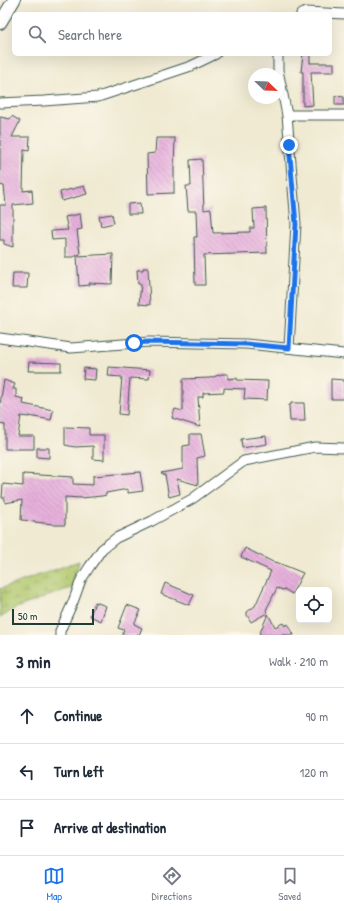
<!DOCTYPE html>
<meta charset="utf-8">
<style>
body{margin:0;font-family:"Patrick Hand",sans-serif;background:#f2f2f3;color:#1f2937}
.controls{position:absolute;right:12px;bottom:12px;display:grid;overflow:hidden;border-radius:6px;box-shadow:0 4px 16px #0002}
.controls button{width:36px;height:36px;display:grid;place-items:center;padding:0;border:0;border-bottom:1px solid #e0e1e3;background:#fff;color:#1f2937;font:20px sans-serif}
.compass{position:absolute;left:248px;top:68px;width:36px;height:36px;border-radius:50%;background:#fff;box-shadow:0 4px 16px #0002;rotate:113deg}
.scale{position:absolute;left:12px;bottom:10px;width:82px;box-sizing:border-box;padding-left:4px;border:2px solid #1f3d34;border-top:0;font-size:11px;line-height:14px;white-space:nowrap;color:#1f3d34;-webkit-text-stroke:3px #fbf7ec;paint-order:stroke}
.stop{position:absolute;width:12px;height:12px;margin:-9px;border:3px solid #1a73e8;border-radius:50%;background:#fff}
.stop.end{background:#1a73e8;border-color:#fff;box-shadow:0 1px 4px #0008}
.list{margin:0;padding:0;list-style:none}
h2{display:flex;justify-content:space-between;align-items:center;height:52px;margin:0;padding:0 16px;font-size:17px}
h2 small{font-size:13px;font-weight:400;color:#747a83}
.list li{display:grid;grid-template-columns:26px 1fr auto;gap:12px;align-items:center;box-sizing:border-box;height:56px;padding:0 16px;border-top:1px solid #e0e1e3}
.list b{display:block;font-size:15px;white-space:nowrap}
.list em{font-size:13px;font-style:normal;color:#747a83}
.icon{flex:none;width:22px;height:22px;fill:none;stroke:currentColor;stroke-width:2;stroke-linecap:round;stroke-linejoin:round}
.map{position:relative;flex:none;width:344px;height:635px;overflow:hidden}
.search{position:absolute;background:#fff;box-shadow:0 4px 16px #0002;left:12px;right:12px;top:12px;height:44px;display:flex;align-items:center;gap:10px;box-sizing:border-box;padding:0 14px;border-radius:6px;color:#747a83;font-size:15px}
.sheet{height:220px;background:#fff}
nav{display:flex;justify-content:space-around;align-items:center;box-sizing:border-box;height:56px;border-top:1px solid #e0e1e3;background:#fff;font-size:11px;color:#747a83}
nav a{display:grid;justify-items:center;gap:2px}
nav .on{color:#1a73e8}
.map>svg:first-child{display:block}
.wetland{fill:url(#wetland-marsh);stroke:#688250}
.building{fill:url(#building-back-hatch)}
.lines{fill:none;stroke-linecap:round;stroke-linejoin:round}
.minor-casing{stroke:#3e574c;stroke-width:11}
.tertiary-casing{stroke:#3e574c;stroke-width:14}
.minor{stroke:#fff;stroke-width:9}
.tertiary{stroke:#fff;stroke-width:12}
.route{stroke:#1a73e8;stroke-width:5}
</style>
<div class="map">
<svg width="344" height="635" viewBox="0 0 344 635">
<defs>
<pattern id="wetland-marsh" width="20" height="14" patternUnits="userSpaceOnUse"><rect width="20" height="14" fill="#b1c86d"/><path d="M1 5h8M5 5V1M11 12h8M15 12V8" fill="none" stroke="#8fa45a"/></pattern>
<pattern id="building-back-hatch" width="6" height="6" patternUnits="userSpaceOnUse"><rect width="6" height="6" fill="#e7b0dd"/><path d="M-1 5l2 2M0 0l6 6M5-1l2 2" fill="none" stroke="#bb90b4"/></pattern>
</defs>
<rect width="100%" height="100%" fill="#fbf7ec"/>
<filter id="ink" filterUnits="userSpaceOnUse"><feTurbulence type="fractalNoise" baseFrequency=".025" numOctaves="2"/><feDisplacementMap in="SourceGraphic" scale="8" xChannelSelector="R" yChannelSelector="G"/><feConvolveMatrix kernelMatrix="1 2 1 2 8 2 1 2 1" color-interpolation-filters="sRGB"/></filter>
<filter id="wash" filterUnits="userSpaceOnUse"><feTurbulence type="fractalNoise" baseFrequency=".012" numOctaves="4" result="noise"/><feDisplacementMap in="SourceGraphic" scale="16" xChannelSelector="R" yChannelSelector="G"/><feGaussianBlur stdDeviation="0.9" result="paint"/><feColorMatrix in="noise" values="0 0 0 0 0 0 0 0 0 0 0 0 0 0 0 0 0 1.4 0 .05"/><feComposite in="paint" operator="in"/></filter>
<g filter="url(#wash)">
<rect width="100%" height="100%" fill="#f0ead2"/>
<path class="wetland" d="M79,561L73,587L16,608L0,618V589Z"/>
<g id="blocks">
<g class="building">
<path d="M303,54H310V63H334V72H311L313,105L303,106V72H301Z"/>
<path d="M335,96L344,97V105H335Z"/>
<path d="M12,116L20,121L12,137H30L29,151L24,150L23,191L32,190L33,203L13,205V247L4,244V240H0V205H6L4,186L0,185V117L10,119Z"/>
<path d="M156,138H175L174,167V193L148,194L147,154L155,153Z"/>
<path d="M202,159L204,210L211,209L213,233L250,232V228H254L253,209L266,208L267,253L204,255L205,285H195L194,237H197L196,211H188L186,186H191L190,160Z"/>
<path d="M84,186L87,194L62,201L60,192Z"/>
<path d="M140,203L141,214H128V204Z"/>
<path d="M80,214L82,229L77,230L80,254L73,257H65V239L52,240L51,231L68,230L65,217Z"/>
<path d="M112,214L114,223L101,226L99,216Z"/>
<path d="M113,254L112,284L89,283L90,285L79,286L77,256Z"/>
<path d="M143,268H148L150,305L139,304L141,284H138L137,270H143Z"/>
<path d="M13,273H28L27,288H12Z"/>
<path d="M29,362L61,363V371H28Z"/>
<path d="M109,367L150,370L149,379L130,378L127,415L119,414L122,377L108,376Z"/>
<path d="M84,368L96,369L95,380L83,379Z"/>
<path d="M222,374H228V379L237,378V380L268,381L267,400L244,399L245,389L224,388V392L203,393V397H198L200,427L172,418L175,409L183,411V379L210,378Z"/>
<path d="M331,379L344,380V399H331Z"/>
<path d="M4,380L15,384L13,389H16V397L24,399L23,404L53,410L51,420L29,416V417L21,416L18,436H34V449H5V425L0,424V404Z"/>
<path d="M291,403H304L305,421H290L289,405H291Z"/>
<path d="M65,427L89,428V435H104V460L93,459V446L75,447L65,445Z"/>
<path d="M190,434H201L205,456L197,458L198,485L177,479L180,494L169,497L165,475L161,473L183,469V446L190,445Z"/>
<path d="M266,436L267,444L242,448L241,439Z"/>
<path d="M37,448H49V458L37,457Z"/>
<path d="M140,472L143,491L128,493V489L106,493V495L102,496L81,498L65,497V525H53V524L35,522V521L21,520L22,500L5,503V498H2L3,484L23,486V474L73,477V484L93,485V476Z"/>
<path d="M245,548L275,563L276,562L303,573L292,594L284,589L283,590L277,588L266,610L267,613L251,622L247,615V612L255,606L271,571L241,557Z"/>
<path d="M165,583L194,595L189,605L161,594Z"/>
<path d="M95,602L106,606L101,621L90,616Z"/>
<path d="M127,605L141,610L134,624L142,628L139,635H122L124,630L118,628Z"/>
<path d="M268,614L275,627L283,623L285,626L288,624L294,635H259Z"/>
</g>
</g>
</g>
<g filter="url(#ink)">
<use href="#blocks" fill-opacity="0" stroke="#3e574c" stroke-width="1"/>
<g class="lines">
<g class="minor-casing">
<g id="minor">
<path d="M301,14L306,12L344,14"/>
<path d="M278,54V70L287,115L296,224L289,348"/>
<path d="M0,103L44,101L98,97L191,66L216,54"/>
<path d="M287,115H344"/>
<path d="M0,338L71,348L149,342L246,344L344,354"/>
<path d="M60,635V631L73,602L81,580L90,566L102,549L116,538L152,521L192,499L244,461L315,447L344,448"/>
</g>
</g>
<g class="tertiary-casing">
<path id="tertiary" d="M0,23L14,0"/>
</g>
<use href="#minor" class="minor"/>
<use href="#tertiary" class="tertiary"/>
</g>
</g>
<g class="lines" filter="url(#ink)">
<path class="route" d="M134,343L149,342L246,344L289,348L296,224L289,145"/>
</g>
</svg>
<div class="controls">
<button><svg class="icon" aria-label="locate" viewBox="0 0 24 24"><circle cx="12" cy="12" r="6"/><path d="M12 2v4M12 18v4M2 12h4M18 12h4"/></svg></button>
</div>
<svg class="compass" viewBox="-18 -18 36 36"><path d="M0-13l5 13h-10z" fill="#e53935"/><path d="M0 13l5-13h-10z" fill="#747a83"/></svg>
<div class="scale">50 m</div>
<div class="stop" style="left:134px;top:343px"></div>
<div class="stop end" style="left:289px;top:145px"></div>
<div class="search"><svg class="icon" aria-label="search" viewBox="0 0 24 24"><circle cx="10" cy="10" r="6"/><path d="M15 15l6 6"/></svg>Search here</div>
</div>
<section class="sheet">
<h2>3 min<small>Walk · 210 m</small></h2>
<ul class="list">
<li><svg class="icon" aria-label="ahead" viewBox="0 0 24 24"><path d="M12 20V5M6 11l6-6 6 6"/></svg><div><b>Continue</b></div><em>90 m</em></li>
<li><svg class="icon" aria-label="left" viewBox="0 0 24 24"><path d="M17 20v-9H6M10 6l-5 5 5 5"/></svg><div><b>Turn left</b></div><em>120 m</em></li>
<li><svg class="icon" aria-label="arrive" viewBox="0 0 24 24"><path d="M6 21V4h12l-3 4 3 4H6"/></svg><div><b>Arrive at destination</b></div></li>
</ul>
</section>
<nav>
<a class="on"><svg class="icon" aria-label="map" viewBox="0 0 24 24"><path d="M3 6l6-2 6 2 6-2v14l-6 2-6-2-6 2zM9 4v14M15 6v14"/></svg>Map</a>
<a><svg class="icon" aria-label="directions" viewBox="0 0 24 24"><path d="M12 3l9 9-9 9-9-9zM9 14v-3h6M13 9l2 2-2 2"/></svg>Directions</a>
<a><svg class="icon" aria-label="saved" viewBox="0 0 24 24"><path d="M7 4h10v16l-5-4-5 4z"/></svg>Saved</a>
</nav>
